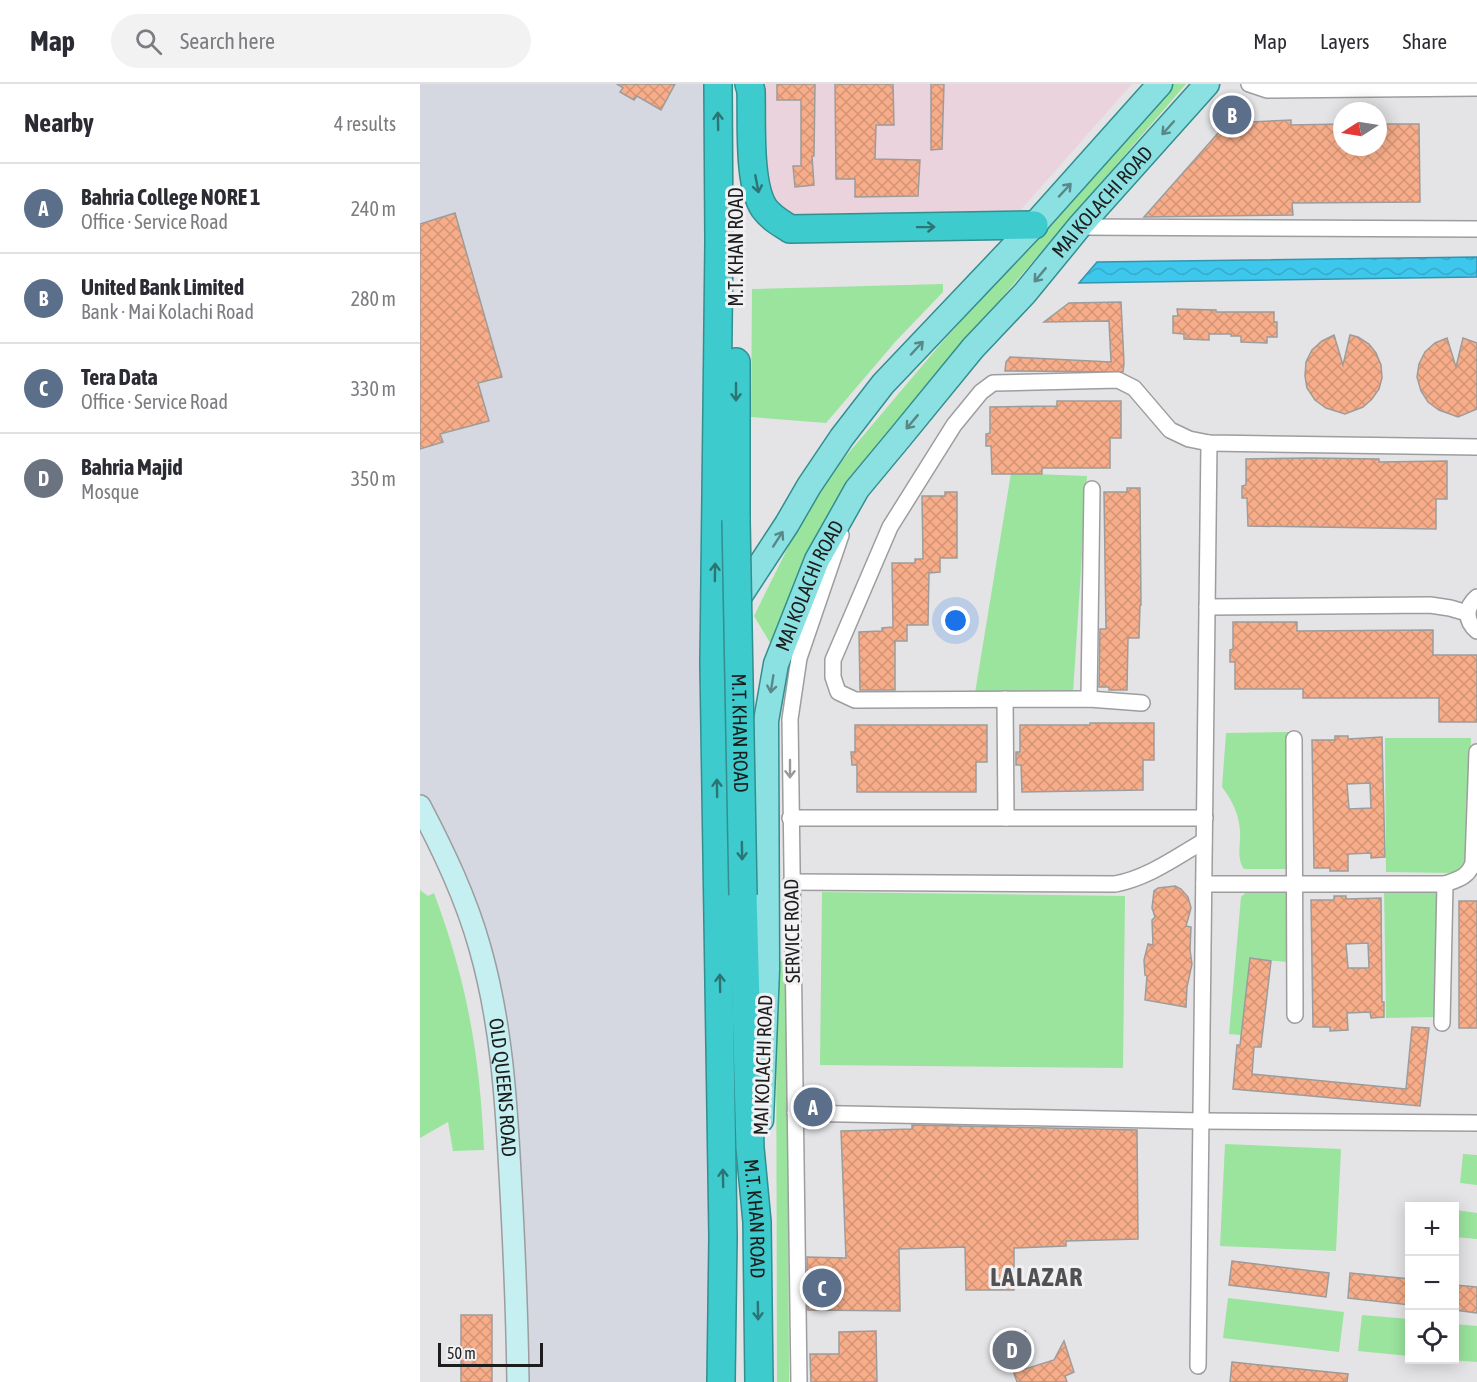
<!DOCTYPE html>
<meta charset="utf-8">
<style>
body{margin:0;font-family:"Asap Condensed",sans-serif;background:#f2f2f3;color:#2b2b33}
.controls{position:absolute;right:18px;bottom:18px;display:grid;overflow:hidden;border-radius:0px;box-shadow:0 3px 15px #0003}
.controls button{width:54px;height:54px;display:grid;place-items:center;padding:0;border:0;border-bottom:2px solid #e1e1e2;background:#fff;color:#2b2b33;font:30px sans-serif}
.compass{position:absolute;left:913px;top:18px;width:54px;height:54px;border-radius:50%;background:#fff;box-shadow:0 3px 15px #0003;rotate:258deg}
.scale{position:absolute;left:18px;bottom:15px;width:105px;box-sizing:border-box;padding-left:6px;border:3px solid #1d1d1d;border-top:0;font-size:16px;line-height:21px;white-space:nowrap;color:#1d1d1d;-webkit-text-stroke:4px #f1f1f3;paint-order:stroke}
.you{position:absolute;left:536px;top:537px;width:21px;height:21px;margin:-15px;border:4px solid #fff;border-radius:50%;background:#1a73e8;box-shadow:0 0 0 9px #1a73e833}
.badge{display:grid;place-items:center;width:39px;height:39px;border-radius:50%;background:#7c3aed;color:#fff;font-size:20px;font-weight:700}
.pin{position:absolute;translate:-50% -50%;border:3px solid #fff;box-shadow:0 2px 6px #0006}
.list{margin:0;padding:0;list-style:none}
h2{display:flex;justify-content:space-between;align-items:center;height:78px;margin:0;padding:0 24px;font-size:26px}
h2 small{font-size:20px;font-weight:400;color:#7c7c81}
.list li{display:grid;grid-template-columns:39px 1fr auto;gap:18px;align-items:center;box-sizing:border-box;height:90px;padding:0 24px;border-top:2px solid #e1e1e2}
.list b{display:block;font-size:22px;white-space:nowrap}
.list p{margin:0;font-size:20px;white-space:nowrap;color:#7c7c81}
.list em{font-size:20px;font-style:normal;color:#7c7c81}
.icon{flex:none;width:33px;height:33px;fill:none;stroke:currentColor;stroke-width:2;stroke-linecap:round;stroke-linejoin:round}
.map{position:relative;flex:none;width:1057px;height:1298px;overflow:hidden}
header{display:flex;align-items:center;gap:36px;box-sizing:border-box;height:84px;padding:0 30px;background:#fff;border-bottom:2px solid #e1e1e2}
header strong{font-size:28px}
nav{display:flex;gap:33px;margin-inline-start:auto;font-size:21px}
.search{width:420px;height:54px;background:#f2f2f3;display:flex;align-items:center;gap:15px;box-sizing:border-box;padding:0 21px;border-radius:33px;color:#7c7c81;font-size:22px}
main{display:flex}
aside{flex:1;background:#fff}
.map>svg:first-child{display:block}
.commercial{fill:#ebd3dd}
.built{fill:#d6d8e1}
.green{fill:#9ae49d}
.water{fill:url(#water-waves);stroke:#3494ae;stroke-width:1.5}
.building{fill:url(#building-cross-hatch);stroke:#9d9c9b;stroke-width:1.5;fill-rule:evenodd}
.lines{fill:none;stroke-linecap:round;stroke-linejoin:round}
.street-casing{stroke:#9d9d9f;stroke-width:18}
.secondary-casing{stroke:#9d9d9f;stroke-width:24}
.primary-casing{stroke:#328e8f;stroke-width:27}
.highway-casing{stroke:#328e8f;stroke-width:30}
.street{stroke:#fff;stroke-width:15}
.secondary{stroke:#c5eff0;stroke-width:21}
.primary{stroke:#8be0e1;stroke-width:24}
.highway{stroke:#3dcbcd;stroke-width:27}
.highway-bridge-casing{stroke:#328e8f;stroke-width:30;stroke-linecap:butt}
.highway-bridge{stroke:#3dcbcd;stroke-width:27}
.oneway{stroke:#2d7475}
.oneway2{stroke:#5a8889}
.oneway3{stroke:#999}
.labels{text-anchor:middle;stroke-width:6;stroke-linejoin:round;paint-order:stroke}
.street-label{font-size:20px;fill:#1d1d1d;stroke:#f1f1f3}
.district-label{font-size:26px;font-weight:bold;letter-spacing:1.5px;fill:#515153;stroke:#f1f1f3}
</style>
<header>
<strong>Map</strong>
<div class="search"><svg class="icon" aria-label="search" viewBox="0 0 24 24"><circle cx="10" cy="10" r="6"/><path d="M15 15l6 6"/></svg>Search here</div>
<nav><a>Map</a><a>Layers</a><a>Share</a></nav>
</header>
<main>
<aside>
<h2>Nearby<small>4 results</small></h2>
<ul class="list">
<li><span class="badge" style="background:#5c6f8a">A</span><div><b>Bahria College NORE 1</b><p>Office · Service Road</p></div><em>240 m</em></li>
<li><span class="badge" style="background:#5c6f8a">B</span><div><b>United Bank Limited</b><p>Bank · Mai Kolachi Road</p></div><em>280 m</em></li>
<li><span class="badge" style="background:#5c6f8a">C</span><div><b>Tera Data</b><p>Office · Service Road</p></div><em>330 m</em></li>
<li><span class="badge" style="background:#6b7280">D</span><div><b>Bahria Majid</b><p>Mosque</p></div><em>350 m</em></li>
</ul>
</aside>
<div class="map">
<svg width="1057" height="1298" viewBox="0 0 1057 1298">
<defs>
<pattern id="water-waves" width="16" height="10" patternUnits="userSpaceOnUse" patternTransform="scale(1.5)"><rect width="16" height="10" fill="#3ec7ec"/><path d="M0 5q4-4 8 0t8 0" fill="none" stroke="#36aaca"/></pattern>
<pattern id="building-cross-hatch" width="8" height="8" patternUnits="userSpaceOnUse" patternTransform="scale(1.5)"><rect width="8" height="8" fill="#f7ad89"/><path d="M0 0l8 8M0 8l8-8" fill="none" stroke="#d39476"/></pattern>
</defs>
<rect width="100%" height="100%" fill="#e4e4e6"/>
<path class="commercial" d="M343,0H712L598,129L370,135L345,114Z"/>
<path class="built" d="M0,0H287L291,1178L290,1298H99L76,931L0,722Z"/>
<g class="green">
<path d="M753,0H766L591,203L522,286L352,562L334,532L381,437L415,385L518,263Z"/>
<path d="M523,200V208L476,257L406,339L331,333L332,205Z"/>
<path d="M591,389L667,392L653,610L555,609Z"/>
<path d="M873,648L868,785H824C816,774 821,760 820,747C819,730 812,716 802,703L806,649Z"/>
<path d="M965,654H1051L1047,778L1040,786L1035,789L966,788Z"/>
<path d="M964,802L1018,807L1017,933L966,934Z"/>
<path d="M868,805V878L830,875L821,951L809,950L821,813L827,807Z"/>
<path d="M0,806L8,812L14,809C47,897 60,972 64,1066L33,1067L28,1038L0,1054Z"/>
<path d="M402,808L705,812L703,984L400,981Z"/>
<path d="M356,876L367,878L369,1298H357Z"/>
<path d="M805,1060L921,1065L916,1167L800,1162Z"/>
<path d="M1043,1070L1057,1071V1101L1040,1099Z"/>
<path d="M1036,1126L1057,1129V1155L1035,1153Z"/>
<path d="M808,1214L924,1228L919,1268L803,1254Z"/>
<path d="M942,1231L989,1235V1272L938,1267Z"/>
<path d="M1035,1240L1057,1242V1278L1028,1276H1034Z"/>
</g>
<path class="water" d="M1057,173V193L659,199L677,178Z"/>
<g class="building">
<path d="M197,0H255L241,26L217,12L214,16L200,8L203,4Z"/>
<path d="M357,0H395L394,72H392L394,101L375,103L373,82H381V16H357Z"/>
<path d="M415,0H473L474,41H456L455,75L500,76L498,112L435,113V95H416Z"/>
<path d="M511,0H524L522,65L511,66Z"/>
<path d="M871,36V41L922,40V63H958V40H999L1000,118L872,119L873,131L724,133L807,39Z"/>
<path d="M35,129L82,293L58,299L69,337L20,350L23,358L0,365V140Z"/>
<path d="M701,218L704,279L703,288L585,287L586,278L590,273L691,278L689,237L624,238L649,219Z"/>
<path d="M757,225L796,226V228H854V238H857V253H847V259L821,258V252H811V250H789V256L764,255V250L753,249V232H758Z"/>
<path d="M914,251L923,281L930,251L938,253L949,260L956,269L961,281L962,294L959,305L952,315L943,323L925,330L906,324L895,316L887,304L885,292L886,278L892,266L902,257Z"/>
<path d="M1027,254L1036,283L1043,254L1057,259V325L1038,333L1019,326L1008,318L1001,307L997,293L999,280L1005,268L1015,259Z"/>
<path d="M637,317H701V354H690V384H622V390H572L571,362H566V350L570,349V323L637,322Z"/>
<path d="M890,374L959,375V378L1027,377V415H1016V445L828,442L827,414H822V402L826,401V375Z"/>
<path d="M707,404H720V407L721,521H720L719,554H708L707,606H689V603H679L680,545H686L684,408H707Z"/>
<path d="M525,408H537V474H520V488L509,489L508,541H487V557H475V606H440L439,548L462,547V544L473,543L472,479H495V475H503L502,412H525Z"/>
<path d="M813,538H877V547L1013,546V571H1057V638H1019V614H883V605H815V578H810V566L813,565Z"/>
<path d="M670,639H734V676H723V706L602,708L601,681H596V668H600V641H670Z"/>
<path d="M435,641H567V678H556V708H437V681H432L431,668H435Z"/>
<path d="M915,652H928V655L962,653L965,773L951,774V769L928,770V787H910V784H894L892,656H915ZM950,699L951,724L929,725L927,700Z"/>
<path d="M755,802L761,805L768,813L771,824L766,842L771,843L770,866L772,880L767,903L766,923L725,916L727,892L725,891L724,876L728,860L733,861L732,836L735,833L732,824L734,807L738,804Z"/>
<path d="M914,812H926V815L961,814L962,918H964V933L951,934L950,928L927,929L928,946L910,947V943H893L891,816H914ZM948,859L949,884H928L926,860Z"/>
<rect x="1039" y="817" width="18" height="127"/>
<path d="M830,874L851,877L841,963H834L832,990L986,1005L992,943L1009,944L1000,1022L813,1005L817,961H820Z"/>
<path d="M492,1041L717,1046L718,1155L646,1157V1162L594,1164V1206H546L545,1163L479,1165L480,1227L388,1226L387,1173L426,1174L421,1047L492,1045Z"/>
<path d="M812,1177L909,1189L906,1213L809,1201Z"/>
<path d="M930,1189L990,1195V1221L928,1214Z"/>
<path d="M1035,1201L1057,1203V1229L1035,1226Z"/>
<rect x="41" y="1231" width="31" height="67"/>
<path d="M456,1247L457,1298H391L390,1270H419V1248Z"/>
<path d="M605,1247L608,1258L597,1261L605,1285L634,1276L644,1257L654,1288L645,1292L647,1298H597L582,1254Z"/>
<path d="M812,1278L928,1290L927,1298H810Z"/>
</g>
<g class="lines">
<g class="street-casing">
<g id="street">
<path d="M829,0L847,6L1057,4"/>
<path d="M659,143L1057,145"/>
<path d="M1057,513C1045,523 1045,537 1057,547"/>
<path d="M787,523L1010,521L1030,524L1047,529"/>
<path d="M585,615L586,734"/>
<path d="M669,615L672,405"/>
<path d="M722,619L669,615L435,616L418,608L413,593V576L470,443L534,341L561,308L573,299L698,296L714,304L750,346L769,355L789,359L1057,363"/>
<path d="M874,655L875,931"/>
<path d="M370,734H785"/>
<path d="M371,798L695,800C728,794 756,773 784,757"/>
<path d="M784,800H1025"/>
<path d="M1022,939L1025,800C1039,795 1048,793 1053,779L1057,668"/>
<path d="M375,1029L781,1037L1057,1039"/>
<path d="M778,1282L789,359"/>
<path d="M379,1298L370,635L379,574L421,451"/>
</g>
</g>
<g class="secondary-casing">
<g id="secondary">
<path id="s1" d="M0,722C24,768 46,814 60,864C81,938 86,1013 90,1089C94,1159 97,1228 98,1298"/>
</g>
</g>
<g class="primary-casing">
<g id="primary">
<path d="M312,524L367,440L389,402L422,353L463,300L614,141L740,0"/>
<path id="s2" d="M341,1036L347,885L346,637L356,580L397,476L437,405L481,352L553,264L605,209L659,143L787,0"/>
</g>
</g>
<g class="highway-casing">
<g id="highway">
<path d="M298,0L299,158L294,580L303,1153L301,1298"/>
<path d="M329,0L331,7C332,37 328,100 344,124C351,134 361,139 370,145L614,141"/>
<path d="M316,436V278"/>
<path id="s3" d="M323,811L330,1064L337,1138L339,1298"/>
</g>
</g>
<use href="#street" class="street"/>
<use href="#secondary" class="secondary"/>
<use href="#primary" class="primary"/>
<use href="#highway" class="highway"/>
<g class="highway-bridge-casing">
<g id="highway-bridge">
<path id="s4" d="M316,436L323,811"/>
</g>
</g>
<use href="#highway-bridge" class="highway-bridge"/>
</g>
<defs><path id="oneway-shaft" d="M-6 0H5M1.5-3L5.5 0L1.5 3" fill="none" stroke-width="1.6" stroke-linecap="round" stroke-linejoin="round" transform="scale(1.5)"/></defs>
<g class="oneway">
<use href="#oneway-shaft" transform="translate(298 37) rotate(-91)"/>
<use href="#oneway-shaft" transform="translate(337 100) rotate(79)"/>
<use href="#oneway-shaft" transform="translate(506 143) rotate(-1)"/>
<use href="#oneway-shaft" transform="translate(316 308) rotate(90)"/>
<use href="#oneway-shaft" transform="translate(295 488) rotate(-89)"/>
<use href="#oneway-shaft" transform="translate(297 704) rotate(-91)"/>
<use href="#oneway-shaft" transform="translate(322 767) rotate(89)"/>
<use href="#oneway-shaft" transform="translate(300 899) rotate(-91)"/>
<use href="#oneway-shaft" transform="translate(303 1094) rotate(-91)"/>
<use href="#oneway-shaft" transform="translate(338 1227) rotate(89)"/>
</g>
<g class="oneway2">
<use href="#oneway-shaft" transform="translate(748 44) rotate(132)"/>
<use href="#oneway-shaft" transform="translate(645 106) rotate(-47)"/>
<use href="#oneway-shaft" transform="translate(620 191) rotate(130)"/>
<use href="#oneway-shaft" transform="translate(497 264) rotate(-47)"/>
<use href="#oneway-shaft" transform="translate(492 338) rotate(130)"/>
<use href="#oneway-shaft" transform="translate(358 455) rotate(-57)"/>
<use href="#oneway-shaft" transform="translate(352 600) rotate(99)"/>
</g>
<use class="oneway3" href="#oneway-shaft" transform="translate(370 685) rotate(90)"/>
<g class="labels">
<g class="street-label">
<text dy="7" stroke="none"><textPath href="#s2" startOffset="1028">MAI KOLACHI ROAD</textPath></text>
<text transform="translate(316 163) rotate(-90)" y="7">M.T. KHAN ROAD</text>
<text dy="7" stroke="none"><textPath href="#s2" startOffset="542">MAI KOLACHI ROAD</textPath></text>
<text dy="7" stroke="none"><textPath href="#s4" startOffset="213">M.T. KHAN ROAD</textPath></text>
<text transform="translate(372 847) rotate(-91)" y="7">SERVICE ROAD</text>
<text transform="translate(343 981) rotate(-88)" y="7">MAI KOLACHI ROAD</text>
<text dy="7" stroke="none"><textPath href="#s1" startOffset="296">OLD QUEENS ROAD</textPath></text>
<text dy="7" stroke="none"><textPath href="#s3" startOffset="324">M.T. KHAN ROAD</textPath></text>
</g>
<g class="district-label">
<text x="617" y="1202">LALAZAR</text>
</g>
</g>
</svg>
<div class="controls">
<button>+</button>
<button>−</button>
<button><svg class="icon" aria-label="locate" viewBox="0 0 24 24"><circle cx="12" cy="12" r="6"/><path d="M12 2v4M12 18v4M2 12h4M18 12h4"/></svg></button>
</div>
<svg class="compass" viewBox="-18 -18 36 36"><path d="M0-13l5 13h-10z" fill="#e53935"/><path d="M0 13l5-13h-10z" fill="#7c7c81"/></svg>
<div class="scale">50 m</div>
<div class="you"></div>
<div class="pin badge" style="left:393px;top:1023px;background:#5c6f8a">A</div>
<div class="pin badge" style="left:812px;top:31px;background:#5c6f8a">B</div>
<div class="pin badge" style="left:402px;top:1204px;background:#5c6f8a">C</div>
<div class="pin badge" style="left:592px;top:1266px;background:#6b7280">D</div>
</div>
</main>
